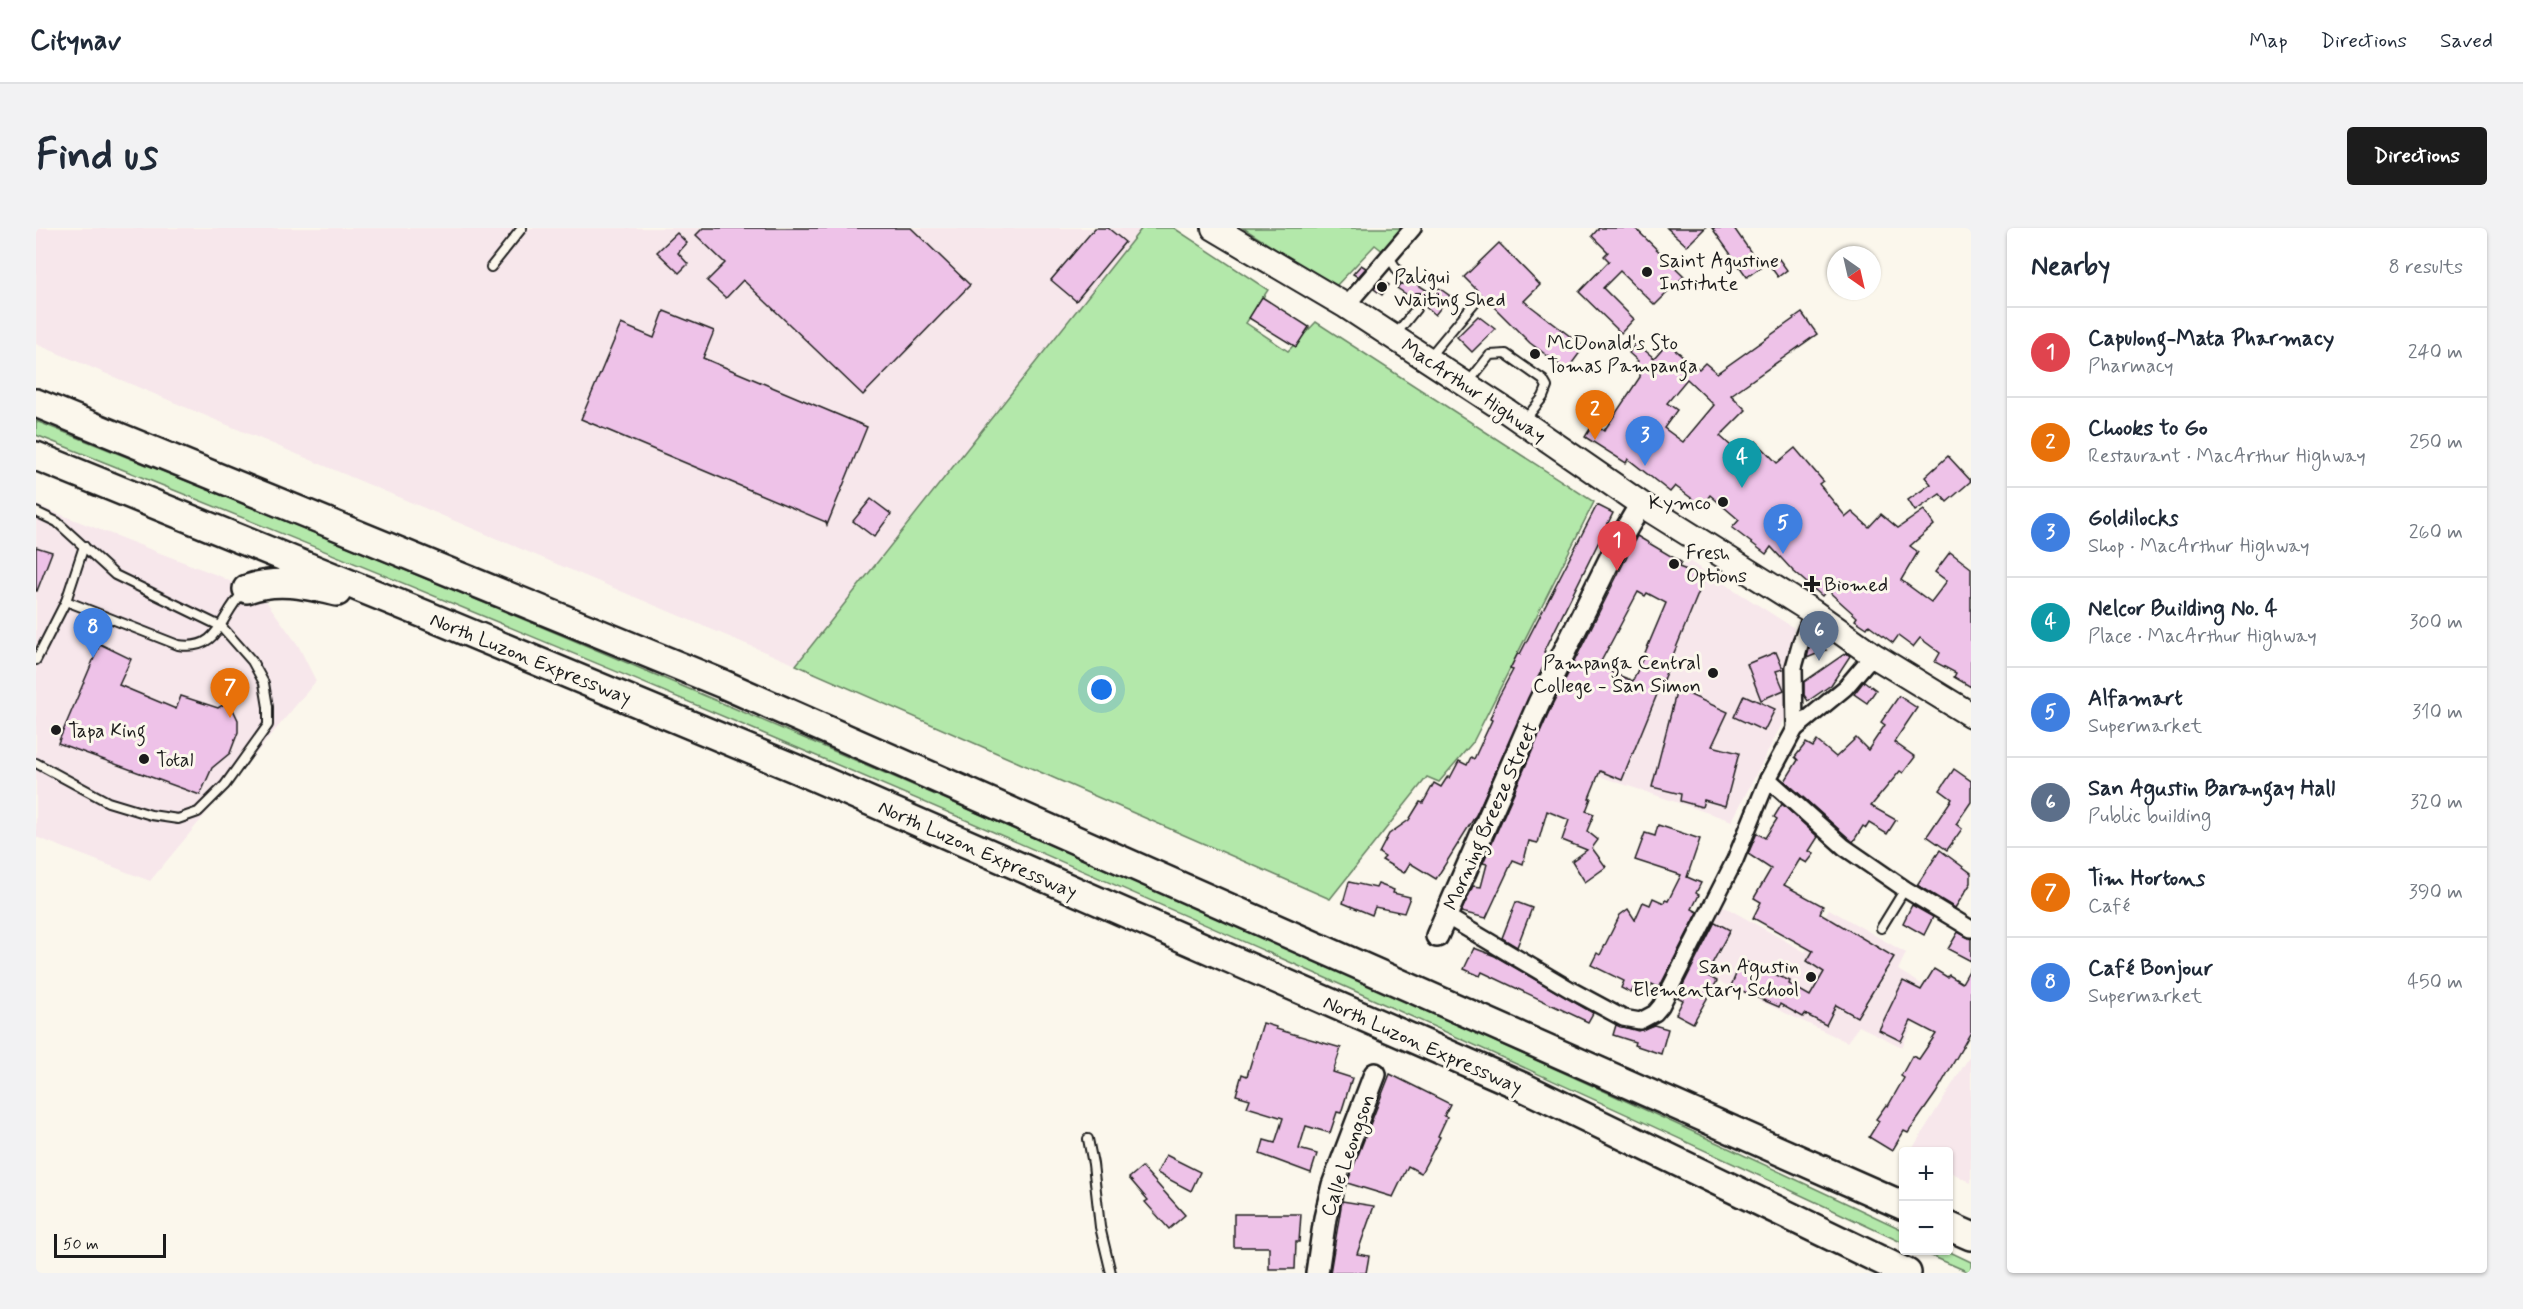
<!DOCTYPE html>
<meta charset="utf-8">
<style>
body{margin:0;font-family:Mynerve,sans-serif;background:#f2f2f3;color:#1f2937}
.controls{position:absolute;right:18px;bottom:18px;display:grid;overflow:hidden;border-radius:6px;box-shadow:0 2px 4px #0004}
.controls button{width:54px;height:54px;display:grid;place-items:center;padding:0;border:0;border-bottom:2px solid #e0e1e3;background:#fff;color:#1f2937;font:30px sans-serif}
.compass{position:absolute;left:1791px;top:18px;width:54px;height:54px;border-radius:50%;background:#fff;box-shadow:0 2px 4px #0004;rotate:146deg}
.scale{position:absolute;left:18px;bottom:15px;width:112px;box-sizing:border-box;padding-left:6px;border:3px solid #1c1c1c;border-top:0;font-size:16px;line-height:21px;white-space:nowrap;color:#1c1c1c;-webkit-text-stroke:4px #fbf7ec;paint-order:stroke}
.you{position:absolute;left:1066px;top:462px;width:21px;height:21px;margin:-15px;border:4px solid #fff;border-radius:50%;background:#1a73e8;box-shadow:0 0 0 9px #1a73e833}
.badge{display:grid;place-items:center;width:39px;height:39px;border-radius:50%;background:#1c1c1c;color:#fff;font-size:20px;font-weight:700}
.pin{position:absolute;translate:-50% -50px;filter:drop-shadow(0 2px 3px #0008)}
.pin::after{content:'';position:absolute;top:32px;width:21px;height:18px;background:inherit;clip-path:polygon(0 0,100% 0,50% 100%)}
.list{margin:0;padding:0;list-style:none}
h2{display:flex;justify-content:space-between;align-items:center;height:78px;margin:0;padding:0 24px;font-size:26px}
h2 small{font-size:20px;font-weight:400;color:#747a83}
.list li{display:grid;grid-template-columns:39px 1fr auto;gap:18px;align-items:center;box-sizing:border-box;height:90px;padding:0 24px;border-top:2px solid #e0e1e3}
.list b{display:block;font-size:22px;white-space:nowrap}
.list p{margin:0;font-size:20px;white-space:nowrap;color:#747a83}
.list em{font-size:20px;font-style:normal;color:#747a83}
.map{position:relative;flex:none;width:1935px;height:1045px;overflow:hidden;border-radius:6px}
header{display:flex;align-items:center;gap:36px;box-sizing:border-box;height:84px;padding:0 30px;background:#fff;border-bottom:2px solid #e0e1e3}
header strong{font-size:28px}
nav{display:flex;gap:33px;margin-inline-start:auto;font-size:21px}
.intro{display:flex;align-items:center;justify-content:space-between;box-sizing:border-box;height:144px;padding:0 36px}
h1{margin:0;font-size:42px}
.button{padding:15px 27px;border-radius:6px;background:#1c1c1c;color:#fff;font-size:21px;font-weight:700}
main{display:flex;gap:36px;padding:0 36px}
aside{flex:1;background:#fff;border-radius:6px;box-shadow:0 2px 4px #0004}
.map>svg:first-child{display:block}
.built{fill:#f7e7eb}
.green{fill:#b3e8aa;stroke:#688263;stroke-width:1.5}
.building{fill:#eec2e8;stroke:#1c1c1c;stroke-width:1.5;fill-rule:evenodd}
.lines{fill:none;stroke-linecap:round;stroke-linejoin:round}
.service-casing{stroke:#1c1c1c;stroke-width:12}
.minor-casing{stroke:#1c1c1c;stroke-width:20}
.secondary-casing{stroke:#1c1c1c;stroke-width:26}
.trunk-casing{stroke:#1c1c1c;stroke-width:28}
.motorway-casing{stroke:#1c1c1c;stroke-width:32}
.service{stroke:#fbf7ec;stroke-width:8}
.minor{stroke:#fbf7ec;stroke-width:15}
.secondary{stroke:#fbf7ec;stroke-width:21}
.trunk{stroke:#fbf7ec;stroke-width:24}
.motorway{stroke:#fbf7ec;stroke-width:27}
.poi-dot{fill:#1c1c1c;stroke:#fbf7ec;stroke-width:2}
.labels{text-anchor:middle;stroke-width:6;stroke-linejoin:round;paint-order:stroke}
.poi-label{font-size:20px;fill:#1c1c1c;stroke:#fbf7ec;text-anchor:start}
.street-label{font-size:20px;fill:#1c1c1c;stroke:#fbf7ec}
</style>
<header>
<strong>Citynav</strong>
<nav><a>Map</a><a>Directions</a><a>Saved</a></nav>
</header>
<div class="intro"><h1>Find us</h1><a class="button">Directions</a></div>
<main>
<div class="map">
<svg width="1935" height="1045" viewBox="0 0 1935 1045">
<rect width="100%" height="100%" fill="#fbf7ec"/>
<filter id="ink" filterUnits="userSpaceOnUse"><feTurbulence type="fractalNoise" baseFrequency=".0167" numOctaves="2"/><feDisplacementMap in="SourceGraphic" scale="12" xChannelSelector="R" yChannelSelector="G"/><feConvolveMatrix kernelMatrix="1 2 1 2 8 2 1 2 1" color-interpolation-filters="sRGB"/></filter>
<g filter="url(#ink)">
<g class="built">
<path d="M0,0H1106L760,437L0,116Z"/>
<path d="M0,277L186,349L230,373L262,417L280,453L114,653L0,609Z"/>
<path d="M1650,331L1758,400L1749,490L1696,593L1557,546Z"/>
<path d="M1682,675L1769,724L1793,681L1870,725L1862,742L1894,761L1866,819L1823,798L1811,814L1688,756L1652,734Z"/>
<path d="M1935,826V955L1913,943L1912,924L1875,923Z"/>
</g>
<g class="green">
<path d="M1106,0H1138L1232,62L1210,95L1252,123L1280,94L1558,274L1437,514L1403,554L1391,549L1294,671L760,437Z"/>
<path d="M1207,0H1367L1348,24L1339,17L1299,59Z"/>
<path d="M0,193C365,337 726,490 1085,648C1347,763 1609,879 1867,1002V1015C1254,726 630,457 0,207Z"/>
<path d="M1884,1023H1912L1935,1034V1045Z"/>
</g>
<g class="building">
<path d="M667,0H875L934,57L827,167L707,52L690,70L671,53L689,35L660,7Z"/>
<path d="M1059,0H1072L1089,14L1040,73L1015,52Z"/>
<path d="M1563,0H1599L1648,48L1619,77L1584,43L1567,60L1598,91L1585,105L1543,64L1573,33L1568,28L1572,24L1556,8Z"/>
<path d="M1631,0H1669L1651,18Z"/>
<path d="M1676,0H1698L1725,39L1711,49Z"/>
<path d="M641,5L651,15L642,25L652,36L643,45L621,24Z"/>
<path d="M1463,15L1504,57L1488,73L1548,119L1531,142L1494,115L1428,49Z"/>
<path d="M1743,31L1751,42L1742,49L1734,38Z"/>
<path d="M1325,37L1330,40L1322,49L1317,46Z"/>
<path d="M1373,51L1398,67L1403,60L1414,68L1399,87L1387,77L1388,69L1385,65H1379L1376,70L1361,60L1364,56H1371Z"/>
<path d="M1345,52L1353,57L1346,67L1338,61Z"/>
<path d="M1226,69L1273,99L1260,119L1213,90Z"/>
<path d="M628,83L678,103L667,130L831,199L791,297L790,294L545,191L585,96L618,110Z"/>
<path d="M1766,85L1781,106L1695,167L1710,182L1684,208L1705,227L1720,213L1741,235L1759,220L1787,253L1783,256L1810,289L1816,284L1833,299L1845,286L1862,300L1888,282L1898,297L1874,318L1882,324L1865,352L1895,374L1911,353L1899,344L1914,324L1935,340V459L1918,449L1920,445L1899,434L1904,425L1884,410L1877,419L1862,408L1857,415L1833,397L1831,400L1819,392L1821,389L1791,362L1786,368L1757,343L1735,319L1730,326L1696,300L1703,292L1674,267L1666,278L1639,258L1634,264L1592,231L1590,235L1549,209L1557,196L1568,203L1604,149V147L1596,140L1602,133L1593,125L1600,115L1618,130L1631,115L1663,141L1669,135L1681,145ZM1651,151L1678,177L1647,214L1628,200L1641,182L1631,175Z"/>
<path d="M1442,88L1459,101L1436,124L1421,109Z"/>
<path d="M1912,228L1935,253L1911,274L1904,266L1879,283L1872,272L1895,256L1889,249Z"/>
<path d="M835,271L855,286L838,309L817,293Z"/>
<path d="M1561,277L1577,285L1508,424L1513,427L1440,587L1400,651L1374,635L1368,645L1346,632L1349,629L1343,625L1353,606L1373,592L1384,574L1387,575L1398,555L1405,559L1412,548L1414,550L1423,533L1431,537L1435,529L1438,531L1456,492L1454,491L1461,472L1477,442L1474,441L1482,425L1484,426Z"/>
<path d="M1601,308L1645,334L1643,339L1669,349L1586,552L1564,543L1553,570H1555L1550,583L1558,586L1551,603L1562,612L1556,620L1570,639L1549,654L1536,633L1551,622L1526,612L1533,592L1511,583L1502,615L1493,613L1487,636L1477,632L1450,690L1425,684L1437,658L1445,659L1451,636L1447,635L1515,480ZM1602,364L1609,368L1611,365L1630,375L1597,453L1562,439Z"/>
<path d="M0,319L16,324L1,363H0Z"/>
<path d="M1776,413L1790,422L1771,430L1774,417Z"/>
<path d="M64,416L95,431L83,457L140,481L145,468L182,480L193,473L202,492V504L194,525L176,540L164,567L22,515Z"/>
<path d="M1740,424L1747,441L1740,443L1748,462L1725,472L1711,436Z"/>
<path d="M1810,425L1814,428L1795,457L1772,473L1768,467V454Z"/>
<path d="M1828,453L1840,462L1831,475L1818,466Z"/>
<path d="M1641,461L1692,484L1676,518L1703,525L1689,578L1668,572L1666,579L1644,573L1645,566L1616,559Z"/>
<path d="M1708,467L1739,481L1728,503L1698,489Z"/>
<path d="M1863,468L1881,480L1858,514L1879,529L1867,545L1864,543L1835,578L1860,592L1851,606L1833,595L1830,600L1827,598L1817,614L1749,553L1762,532L1759,529L1770,515L1777,519L1781,513L1800,529L1820,510L1832,522L1849,497L1845,494Z"/>
<path d="M1918,541L1935,553V574L1920,596L1926,601L1911,622L1891,608L1916,571L1904,562Z"/>
<path d="M1746,576L1782,609L1773,623L1778,626L1771,635L1764,631L1748,657L1787,678L1784,685L1858,729L1821,789L1800,777L1790,797L1769,786L1767,789L1744,776L1743,779L1695,758L1706,732L1754,753L1753,756L1774,768L1788,744L1771,733L1777,723L1717,690L1725,674L1718,670L1735,641L1712,626L1721,605L1729,610L1741,591L1738,589Z"/>
<path d="M1622,597L1664,611L1651,649L1665,655L1660,665L1663,667L1656,681L1662,684L1623,760L1616,756L1612,764L1599,757L1595,765L1585,760L1588,753L1555,737L1561,725L1564,727L1584,687L1592,681L1599,692L1607,674L1614,677L1617,670L1628,675L1629,672L1632,673L1645,647L1599,632L1609,605L1619,608Z"/>
<path d="M1904,622L1935,645V655L1919,680L1881,657Z"/>
<path d="M1313,654L1340,660L1342,656L1358,662L1357,665L1374,669L1368,685L1339,679L1336,687L1307,675Z"/>
<path d="M1480,674L1496,680L1481,719L1466,710Z"/>
<path d="M1876,677L1897,689L1888,707L1867,695Z"/>
<path d="M1679,694L1694,702L1670,747L1681,753L1657,795L1640,786L1647,772L1641,769Z"/>
<path d="M1922,704L1935,711V733L1912,721Z"/>
<path d="M1438,720L1459,728L1557,785L1552,794L1446,744L1444,748L1428,741Z"/>
<path d="M1935,739V804L1900,865L1872,905L1868,903L1856,923L1833,909L1843,893L1840,891L1850,877L1852,878L1868,850L1865,848L1876,828L1883,831L1900,806L1875,793L1865,813L1843,802L1867,753L1885,762L1898,741L1911,749L1913,747L1926,755Z"/>
<path d="M1227,795L1240,799V801L1305,820L1297,844L1316,850L1305,885L1301,884L1294,905L1270,898L1263,921L1281,926L1275,945L1224,926L1228,912L1239,915L1247,890L1211,879L1214,871L1200,867L1206,846L1211,848Z"/>
<path d="M1580,797L1602,803L1618,797L1632,801L1625,826L1598,817L1599,814L1577,807Z"/>
<path d="M1354,846L1414,876L1408,888L1411,889L1402,908L1404,909L1385,945L1372,938L1357,969L1311,955Z"/>
<path d="M1130,927L1164,944L1155,963L1121,945Z"/>
<path d="M1106,939L1149,987L1133,1001L1109,974L1112,972L1093,950Z"/>
<path d="M1306,973L1338,978L1321,1026L1333,1028L1330,1045H1294Z"/>
<path d="M1198,986H1265L1263,1014H1260L1259,1041H1233V1019H1198Z"/>
</g>
<g class="lines">
<g class="service-casing">
<g id="service">
<path d="M1353,29L1367,51"/>
<path d="M455,39L486,0"/>
<path d="M1360,106L1380,81L1382,70"/>
<path d="M1394,128L1440,73"/>
<path d="M1432,155L1454,127L1470,126L1507,152L1511,159L1507,169L1488,193"/>
<path d="M0,284L21,294L79,347L186,399L216,433L228,455L232,479V497L189,557L162,584L142,591L115,587L72,574L0,535"/>
<path d="M30,373L142,417C185,424 184,386 207,365"/>
<path d="M0,432L30,373L48,318"/>
<path d="M1845,700L1869,661"/>
<path d="M1052,911L1057,936L1064,999L1075,1045"/>
</g>
</g>
<g class="minor-casing">
<g id="minor">
<path d="M1310,78L1377,0"/>
<path d="M1759,501L1758,439L1765,414L1777,384"/>
<path d="M1732,551L1808,619L1869,661L1935,701"/>
<path d="M1410,688L1535,762L1587,790L1604,793L1619,785L1625,778L1699,632L1732,551L1759,501L1809,460L1837,427"/>
</g>
</g>
<g class="secondary-casing">
<g id="secondary">
<path d="M1401,708L1503,475L1582,315L1605,276"/>
<path d="M1281,1045L1289,990L1297,957L1339,846"/>
</g>
</g>
<g class="trunk-casing">
<path id="trunk" d="M1178,0L1310,78L1472,184L1605,276L1777,384L1837,427L1935,487"/>
</g>
<g class="motorway-casing">
<g id="motorway">
<path d="M0,175L687,456L1868,978"/>
<path d="M0,228L388,386L758,540L1485,858L1871,1045"/>
<path d="M211,361C242,350 270,357 301,364"/>
<path d="M1912,998L1935,1008"/>
</g>
</g>
<use href="#service" class="service"/>
<use href="#minor" class="minor"/>
<use href="#secondary" class="secondary"/>
<use href="#trunk" class="trunk"/>
<use href="#motorway" class="motorway"/>
</g>
</g>
<g class="poi-dot">
<circle cx="1611" cy="44" r="6"/>
<circle cx="1346" cy="59" r="6"/>
<circle cx="1499" cy="126" r="6"/>
<circle cx="1687" cy="274" r="6"/>
<circle cx="1638" cy="336" r="6"/>
<path d="M1773 347h6v6h6v6h-6v6h-6v-6h-6v-6h6z"/>
<circle cx="1677" cy="445" r="6"/>
<circle cx="20" cy="502" r="6"/>
<circle cx="108" cy="531" r="6"/>
<circle cx="1775" cy="749" r="6"/>
</g>
<g class="labels">
<g class="poi-label">
<text x="1623" y="39">Saint Agustine<tspan x="1623" dy="23">Institute</tspan></text>
<text x="1358" y="55">Paligui<tspan x="1358" dy="23">Waiting Shed</tspan></text>
<text x="1511" y="121">McDonald's Sto<tspan x="1511" dy="23">Tomas Pampanga</tspan></text>
<text x="1675" y="281" text-anchor="end">Kymco</text>
<text x="1650" y="331">Fresh<tspan x="1650" dy="23">Options</tspan></text>
<text x="1788" y="363">Biomed</text>
<text x="1665" y="441" text-anchor="end">Pampanga Central<tspan x="1665" dy="23">College - San Simon</tspan></text>
<text x="32" y="509">Tapa King</text>
<text x="120" y="538">Total</text>
<text x="1763" y="745" text-anchor="end">San Agustin<tspan x="1763" dy="23">Elementary School</tspan></text>
</g>
<g class="street-label">
<text transform="translate(1438 162) rotate(34)" y="7">MacArthur Highway</text>
<text transform="translate(495 430) rotate(22)" y="7">North Luzon Expressway</text>
<text transform="translate(1454 588) rotate(-66)" y="7">Morning Breeze Street</text>
<text transform="translate(942 621) rotate(24)" y="7">North Luzon Expressway</text>
<text transform="translate(1387 816) rotate(24)" y="7">North Luzon Expressway</text>
<text transform="translate(1311 927) rotate(-71)" y="7">Calle Leongson</text>
</g>
</g>
</svg>
<div class="controls">
<button>+</button>
<button>−</button>
</div>
<svg class="compass" viewBox="-18 -18 36 36"><path d="M0-13l5 13h-10z" fill="#e53935"/><path d="M0 13l5-13h-10z" fill="#747a83"/></svg>
<div class="scale">50 m</div>
<div class="you"></div>
<div class="pin badge" style="left:1581px;top:343px;background:#e0444e">1</div>
<div class="pin badge" style="left:1559px;top:212px;background:#e8710a">2</div>
<div class="pin badge" style="left:1609px;top:238px;background:#3f7fe0">3</div>
<div class="pin badge" style="left:1706px;top:260px;background:#0f9aa8">4</div>
<div class="pin badge" style="left:1747px;top:326px;background:#3f7fe0">5</div>
<div class="pin badge" style="left:1783px;top:433px;background:#5c6f8a">6</div>
<div class="pin badge" style="left:194px;top:490px;background:#e8710a">7</div>
<div class="pin badge" style="left:57px;top:430px;background:#3f7fe0">8</div>
</div>
<aside>
<h2>Nearby<small>8 results</small></h2>
<ul class="list">
<li><span class="badge" style="background:#e0444e">1</span><div><b>Capulong-Mata Pharmacy</b><p>Pharmacy</p></div><em>240 m</em></li>
<li><span class="badge" style="background:#e8710a">2</span><div><b>Chooks to Go</b><p>Restaurant · MacArthur Highway</p></div><em>250 m</em></li>
<li><span class="badge" style="background:#3f7fe0">3</span><div><b>Goldilocks</b><p>Shop · MacArthur Highway</p></div><em>260 m</em></li>
<li><span class="badge" style="background:#0f9aa8">4</span><div><b>Nelcor Building No. 4</b><p>Place · MacArthur Highway</p></div><em>300 m</em></li>
<li><span class="badge" style="background:#3f7fe0">5</span><div><b>Alfamart</b><p>Supermarket</p></div><em>310 m</em></li>
<li><span class="badge" style="background:#5c6f8a">6</span><div><b>San Agustin Barangay Hall</b><p>Public building</p></div><em>320 m</em></li>
<li><span class="badge" style="background:#e8710a">7</span><div><b>Tim Hortons</b><p>Café</p></div><em>390 m</em></li>
<li><span class="badge" style="background:#3f7fe0">8</span><div><b>Café Bonjour</b><p>Supermarket</p></div><em>450 m</em></li>
</ul>
</aside>
</main>
